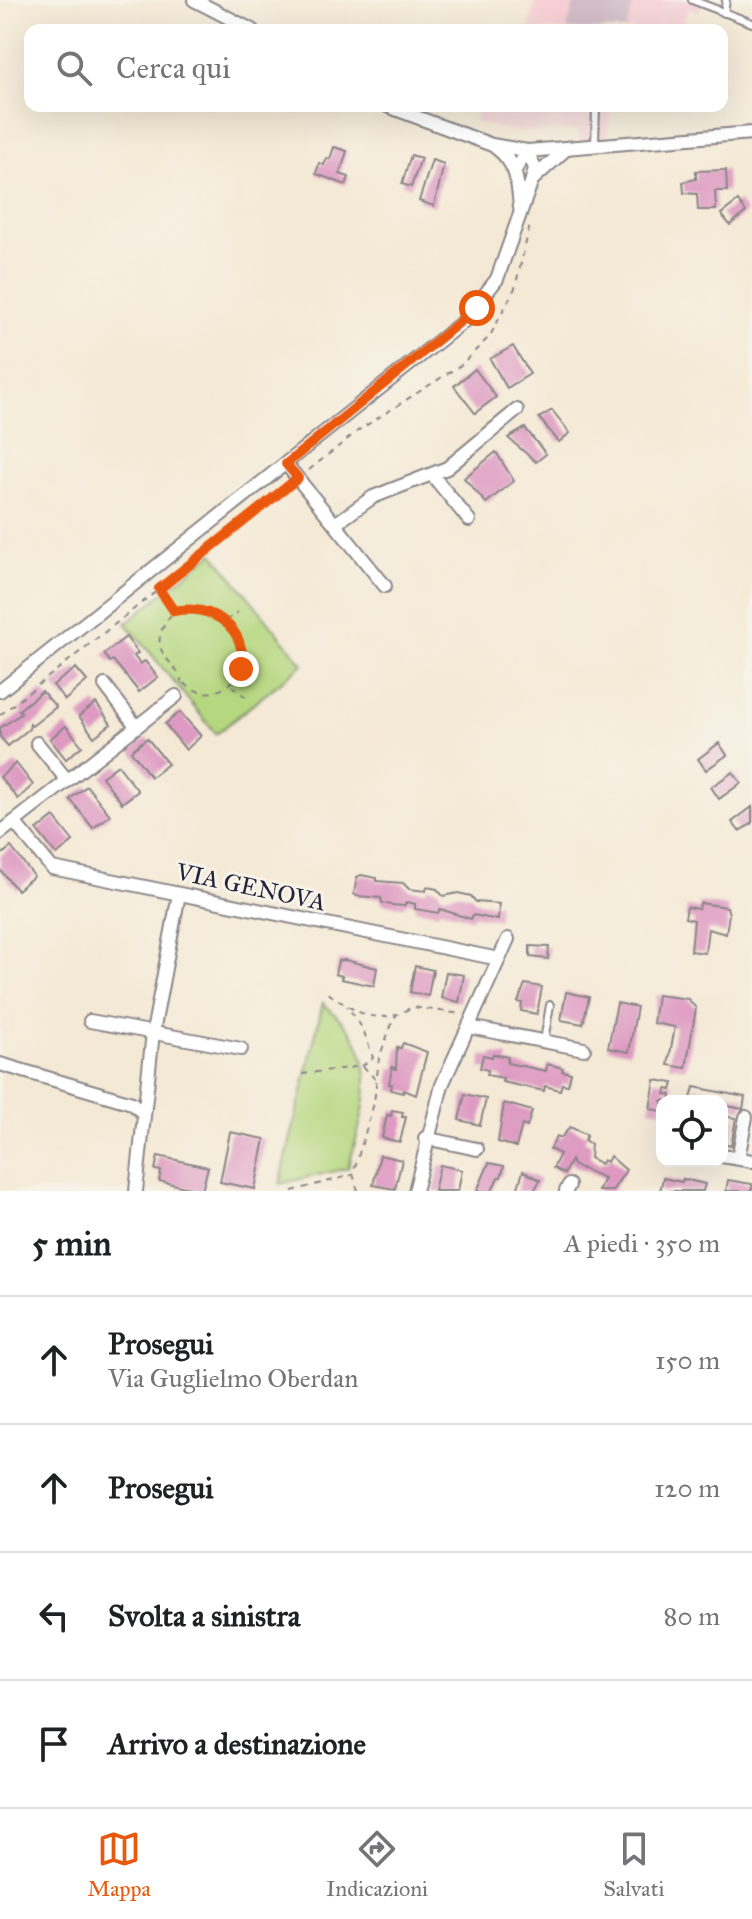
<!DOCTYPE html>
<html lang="it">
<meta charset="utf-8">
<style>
body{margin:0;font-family:"IM FELL Great Primer",serif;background:#f2f2f2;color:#202124}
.controls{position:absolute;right:24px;bottom:24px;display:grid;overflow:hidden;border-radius:16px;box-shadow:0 8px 32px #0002}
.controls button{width:72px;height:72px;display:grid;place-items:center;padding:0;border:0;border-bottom:2px solid #e0e0e0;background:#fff;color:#202124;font:40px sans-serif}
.stop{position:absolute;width:24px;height:24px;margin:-18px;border:6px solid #ea580c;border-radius:50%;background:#fff}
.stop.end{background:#ea580c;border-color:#fff;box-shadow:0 2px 8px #0008}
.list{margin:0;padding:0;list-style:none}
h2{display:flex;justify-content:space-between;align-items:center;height:104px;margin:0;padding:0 32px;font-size:34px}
h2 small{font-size:26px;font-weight:400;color:#757577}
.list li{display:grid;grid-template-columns:52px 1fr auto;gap:24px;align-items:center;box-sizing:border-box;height:128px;padding:0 32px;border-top:2px solid #e0e0e0}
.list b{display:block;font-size:30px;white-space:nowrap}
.list p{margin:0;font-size:26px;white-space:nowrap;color:#757577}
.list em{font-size:26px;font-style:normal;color:#757577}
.icon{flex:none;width:44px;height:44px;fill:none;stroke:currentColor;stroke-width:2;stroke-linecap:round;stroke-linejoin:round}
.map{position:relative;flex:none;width:752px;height:1191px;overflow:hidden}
.search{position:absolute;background:#fff;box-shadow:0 8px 32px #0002;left:24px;right:24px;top:24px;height:88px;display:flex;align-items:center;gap:20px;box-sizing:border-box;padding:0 28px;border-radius:16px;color:#757577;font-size:30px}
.sheet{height:616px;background:#fff}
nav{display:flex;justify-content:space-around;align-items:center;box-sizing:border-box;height:112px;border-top:2px solid #e0e0e0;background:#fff;font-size:22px;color:#757577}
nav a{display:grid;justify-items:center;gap:4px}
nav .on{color:#ea580c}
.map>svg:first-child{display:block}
.built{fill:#f7cfd5}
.industrial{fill:#d2bdc8}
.green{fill:#b5d77f;stroke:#6c7c5d;stroke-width:2}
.building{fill:#de9ac2}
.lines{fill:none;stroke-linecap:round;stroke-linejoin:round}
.lane-casing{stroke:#8b8688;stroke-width:10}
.street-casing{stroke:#8b8688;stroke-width:16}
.path{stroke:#8b8688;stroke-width:2;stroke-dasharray:6 6;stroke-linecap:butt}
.lane{stroke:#fff;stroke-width:6}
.street{stroke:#fff;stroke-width:12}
.route{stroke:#ea580c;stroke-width:10}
.labels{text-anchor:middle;stroke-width:6;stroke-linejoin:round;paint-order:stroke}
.street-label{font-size:24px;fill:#22223b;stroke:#f7f3e8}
</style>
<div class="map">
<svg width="752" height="1191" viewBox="0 0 752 1191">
<rect width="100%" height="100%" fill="#f7f3e8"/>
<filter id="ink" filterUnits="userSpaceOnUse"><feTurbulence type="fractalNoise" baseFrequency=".0125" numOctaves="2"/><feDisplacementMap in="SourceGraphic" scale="16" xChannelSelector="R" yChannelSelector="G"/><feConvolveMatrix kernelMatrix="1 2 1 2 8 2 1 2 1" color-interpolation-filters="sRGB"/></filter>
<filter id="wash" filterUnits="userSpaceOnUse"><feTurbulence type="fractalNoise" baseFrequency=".006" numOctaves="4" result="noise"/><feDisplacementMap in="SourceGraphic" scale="32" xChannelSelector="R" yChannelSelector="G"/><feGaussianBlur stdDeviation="1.8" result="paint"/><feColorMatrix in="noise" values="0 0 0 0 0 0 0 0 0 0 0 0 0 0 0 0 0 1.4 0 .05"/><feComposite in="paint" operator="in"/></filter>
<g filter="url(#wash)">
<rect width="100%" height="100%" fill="#f4e9d5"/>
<g class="built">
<path d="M536,0H703L699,12L688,9L681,30H528Z"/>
<path d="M479,106H613L606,139L580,141L579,130L520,132L482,124L475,121Z"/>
</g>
<path class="industrial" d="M575,0H632L634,1L626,30H567Z"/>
<g class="green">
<path d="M213,553L303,664L216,734L126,623Z"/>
<path d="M323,1003C333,1013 346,1023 353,1035C379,1076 360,1125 348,1168L280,1184Z"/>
</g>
<g id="blocks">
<g class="building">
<path d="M334,147L347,151L340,174L349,177L346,185L316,174L319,163L324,165L327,158L330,159Z"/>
<path d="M411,155L421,158L411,187L402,184Z"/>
<path d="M432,160L444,164L434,206L419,201Z"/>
<path d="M726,170L727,191H715L716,210H698L697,194L684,193L683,182L696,179V171Z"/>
<path d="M738,201L746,212L730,225L721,214Z"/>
<path d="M513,346L530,374L507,388L490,359Z"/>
<path d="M475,369L496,397L475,413L454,386Z"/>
<path d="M552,410L570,433L559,442L539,418Z"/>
<path d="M525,428L546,454L536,462L508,438Z"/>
<path d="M496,452L514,481L486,503L464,478Z"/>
<path d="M126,637L138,653L134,656L140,664L145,661L158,677L139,692L113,660L110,662L104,654Z"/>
<path d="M76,668L87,681L65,700L53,685Z"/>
<path d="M42,691L56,707L32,726L30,724L29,729L8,746L0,737V728L22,713L19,710Z"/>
<path d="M96,703L111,724L94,737L79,716Z"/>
<path d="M180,712L201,736L186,750L165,724Z"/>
<path d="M66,726L82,746L66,759L50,739Z"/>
<path d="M147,738L168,764L151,777L131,751Z"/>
<path d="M719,743L727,755L706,770L698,759Z"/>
<path d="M16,763L33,785L18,799L0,777Z"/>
<path d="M118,765L138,791L122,803L102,777Z"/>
<path d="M733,772L741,783L719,799L711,787Z"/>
<path d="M87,786L110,815L93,828L70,799Z"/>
<path d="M752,807V824L739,831L732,822Z"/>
<path d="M54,817L73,841L57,855L37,830Z"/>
<path d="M11,847L34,876L17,890L0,870V856Z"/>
<path d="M361,875L377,878V881L403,883L409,889L426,891L427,887L437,889L443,896L458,893L471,896L476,902L499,904L498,920L473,915L471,919L440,909L438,913L415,909V904L407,902L404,906L392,905L382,903L381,898L357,896L354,894L357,877Z"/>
<path d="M700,903L727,907L729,914L726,934L708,929L705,953L691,951L694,920L685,918L687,907L699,909Z"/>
<path d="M530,946L549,947L548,959L530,957Z"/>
<path d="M345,960L377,968L374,986L341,979L342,976L335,974L338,961Z"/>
<path d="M415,966L433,970L428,996L410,992Z"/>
<path d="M446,972L464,975L459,1002L441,998Z"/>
<path d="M525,984L542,987L537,1014L521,1011L522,1003L518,1002Z"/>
<path d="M566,992L589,997L583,1024L561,1020Z"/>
<path d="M657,995L688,999L696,1008L686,1068L668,1065L675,1027L653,1023Z"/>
<path d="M617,1003L637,1007L629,1052L608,1048Z"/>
<path d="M403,1043L427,1052L416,1095L404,1090L403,1093L391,1090L392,1084H389L392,1067L396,1069L397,1047L401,1048Z"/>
<path d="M493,1054L508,1057L507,1063L546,1071L547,1064L563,1068L562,1071L571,1073L568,1085L562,1084L560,1090L545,1086L544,1091L502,1082L503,1078L487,1075L488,1070L480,1068L483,1055L492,1057Z"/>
<path d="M655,1080L673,1083L671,1090L666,1089L665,1094L671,1095L670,1100L662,1101V1111L650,1109Z"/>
<path d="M694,1087L745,1097L743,1109L722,1105V1101L691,1099Z"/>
<path d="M465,1094L486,1099L480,1125L459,1120Z"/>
<path d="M504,1103L532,1111L527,1127L522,1125L516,1147L498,1142Z"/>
<path d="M392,1110L403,1112L402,1117H406L400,1142L382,1138L387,1115L391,1116Z"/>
<path d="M722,1116L736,1118L731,1146L722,1144Z"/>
<path d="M570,1127L587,1135L584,1141L591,1144L590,1158L601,1164L603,1160L607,1162L610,1156L626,1170L612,1191H598L604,1178L573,1165L571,1160L564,1174L553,1168L560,1154L550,1149L557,1136L561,1138Z"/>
<path d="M230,1132L265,1139L255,1189L220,1182Z"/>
<path d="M380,1155L402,1160L395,1189L373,1185Z"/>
<path d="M158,1156L208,1167L202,1191L159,1181L161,1171L155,1170Z"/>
<path d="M489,1163L504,1166L501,1177H498L492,1191H477Z"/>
<path d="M440,1165L462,1170L458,1191H434Z"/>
<path d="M523,1171L540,1180L534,1191H517Z"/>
<path d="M663,1178L682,1182L683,1179L705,1184L703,1191H660Z"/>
<path d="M728,1180L752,1184V1191H726Z"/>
</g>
</g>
</g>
<g filter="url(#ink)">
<use href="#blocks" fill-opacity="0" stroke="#8b8688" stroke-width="2"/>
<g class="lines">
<g class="lane-casing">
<g id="lane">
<path d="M692,0L752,23"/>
<path d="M724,13L726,0"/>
<path d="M595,145L596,106"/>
<path d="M544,1041L550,1005"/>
</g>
</g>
<g class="street-casing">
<g id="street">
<path d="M194,0L252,30"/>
<path d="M387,106L492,145L527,151L752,133"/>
<path d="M495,147C517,163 518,182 520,208"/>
<path d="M515,170L527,151L535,168L532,180"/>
<path d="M286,464L385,586"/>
<path d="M433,476L469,520"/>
<path d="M335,524L373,497L447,468L517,410"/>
<path d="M105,685L136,726"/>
<path d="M0,691L464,321L497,279L532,180L566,149"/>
<path d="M37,743L67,780"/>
<path d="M14,822L52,868L499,959"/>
<path d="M0,833L176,696"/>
<path d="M90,1021L241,1049"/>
<path d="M469,1027L584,1049"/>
<path d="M0,1064L132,1103L143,1113"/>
<path d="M425,1138L477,1149"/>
<path d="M722,1156L752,1161"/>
<path d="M738,1158L746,1117"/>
<path d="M136,1191L153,1032L179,894"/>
<path d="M415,1191L442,1085L508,939"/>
<path d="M566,1191L569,1185"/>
</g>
</g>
<g class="path">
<path d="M309,470L359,430L461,365L490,336L515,288L530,225"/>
<path d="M175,611C210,603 236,623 244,657C238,686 210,705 184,683"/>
<path d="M226,621L238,612"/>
<path d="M182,684C178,658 139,654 174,611L159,589L288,487"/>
<path d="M232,686L246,697"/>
<path d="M0,715L158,590"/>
<path d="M328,993C350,1008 368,1022 395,1015"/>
<path d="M363,1066L375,1079"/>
<path d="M302,1074L362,1066L373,1058L363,1029L347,1006"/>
<path d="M292,1191L352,1175"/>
<path d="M358,1191L353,1174L374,1103L379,1058L392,1023L396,1015L413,1007L461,1014"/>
</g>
<use href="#lane" class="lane"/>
<use href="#street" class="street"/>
</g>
</g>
<g class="lines" filter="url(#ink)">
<path class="route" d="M241,669C249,628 211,603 174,611L159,589L298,478L286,464L477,308"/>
</g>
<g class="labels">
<g class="street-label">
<text transform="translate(251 887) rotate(12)" y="8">VIA GENOVA</text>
</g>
</g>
</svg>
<div class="controls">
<button><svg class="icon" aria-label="locate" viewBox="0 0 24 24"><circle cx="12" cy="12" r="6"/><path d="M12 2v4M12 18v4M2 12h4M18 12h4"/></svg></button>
</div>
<div class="stop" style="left:477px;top:308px"></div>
<div class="stop end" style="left:241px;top:669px"></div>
<div class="search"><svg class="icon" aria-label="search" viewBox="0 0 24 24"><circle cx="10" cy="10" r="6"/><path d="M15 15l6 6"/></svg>Cerca qui</div>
</div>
<section class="sheet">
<h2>5 min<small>A piedi · 350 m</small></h2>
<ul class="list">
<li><svg class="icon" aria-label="ahead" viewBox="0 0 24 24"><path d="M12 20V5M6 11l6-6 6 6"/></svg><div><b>Prosegui</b><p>Via Guglielmo Oberdan</p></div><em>150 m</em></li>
<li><svg class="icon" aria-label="ahead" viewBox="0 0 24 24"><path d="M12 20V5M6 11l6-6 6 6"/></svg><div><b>Prosegui</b></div><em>120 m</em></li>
<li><svg class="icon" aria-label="left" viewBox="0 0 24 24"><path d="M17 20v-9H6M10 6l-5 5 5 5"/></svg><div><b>Svolta a sinistra</b></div><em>80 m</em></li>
<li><svg class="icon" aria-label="arrive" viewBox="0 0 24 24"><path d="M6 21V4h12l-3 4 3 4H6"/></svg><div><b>Arrivo a destinazione</b></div></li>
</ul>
</section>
<nav>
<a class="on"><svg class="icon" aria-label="map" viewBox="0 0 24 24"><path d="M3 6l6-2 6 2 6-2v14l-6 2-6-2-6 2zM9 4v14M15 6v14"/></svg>Mappa</a>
<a><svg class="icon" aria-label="directions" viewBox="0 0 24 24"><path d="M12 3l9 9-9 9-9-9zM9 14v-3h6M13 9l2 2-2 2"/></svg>Indicazioni</a>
<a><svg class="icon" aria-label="saved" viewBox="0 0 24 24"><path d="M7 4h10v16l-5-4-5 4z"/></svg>Salvati</a>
</nav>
